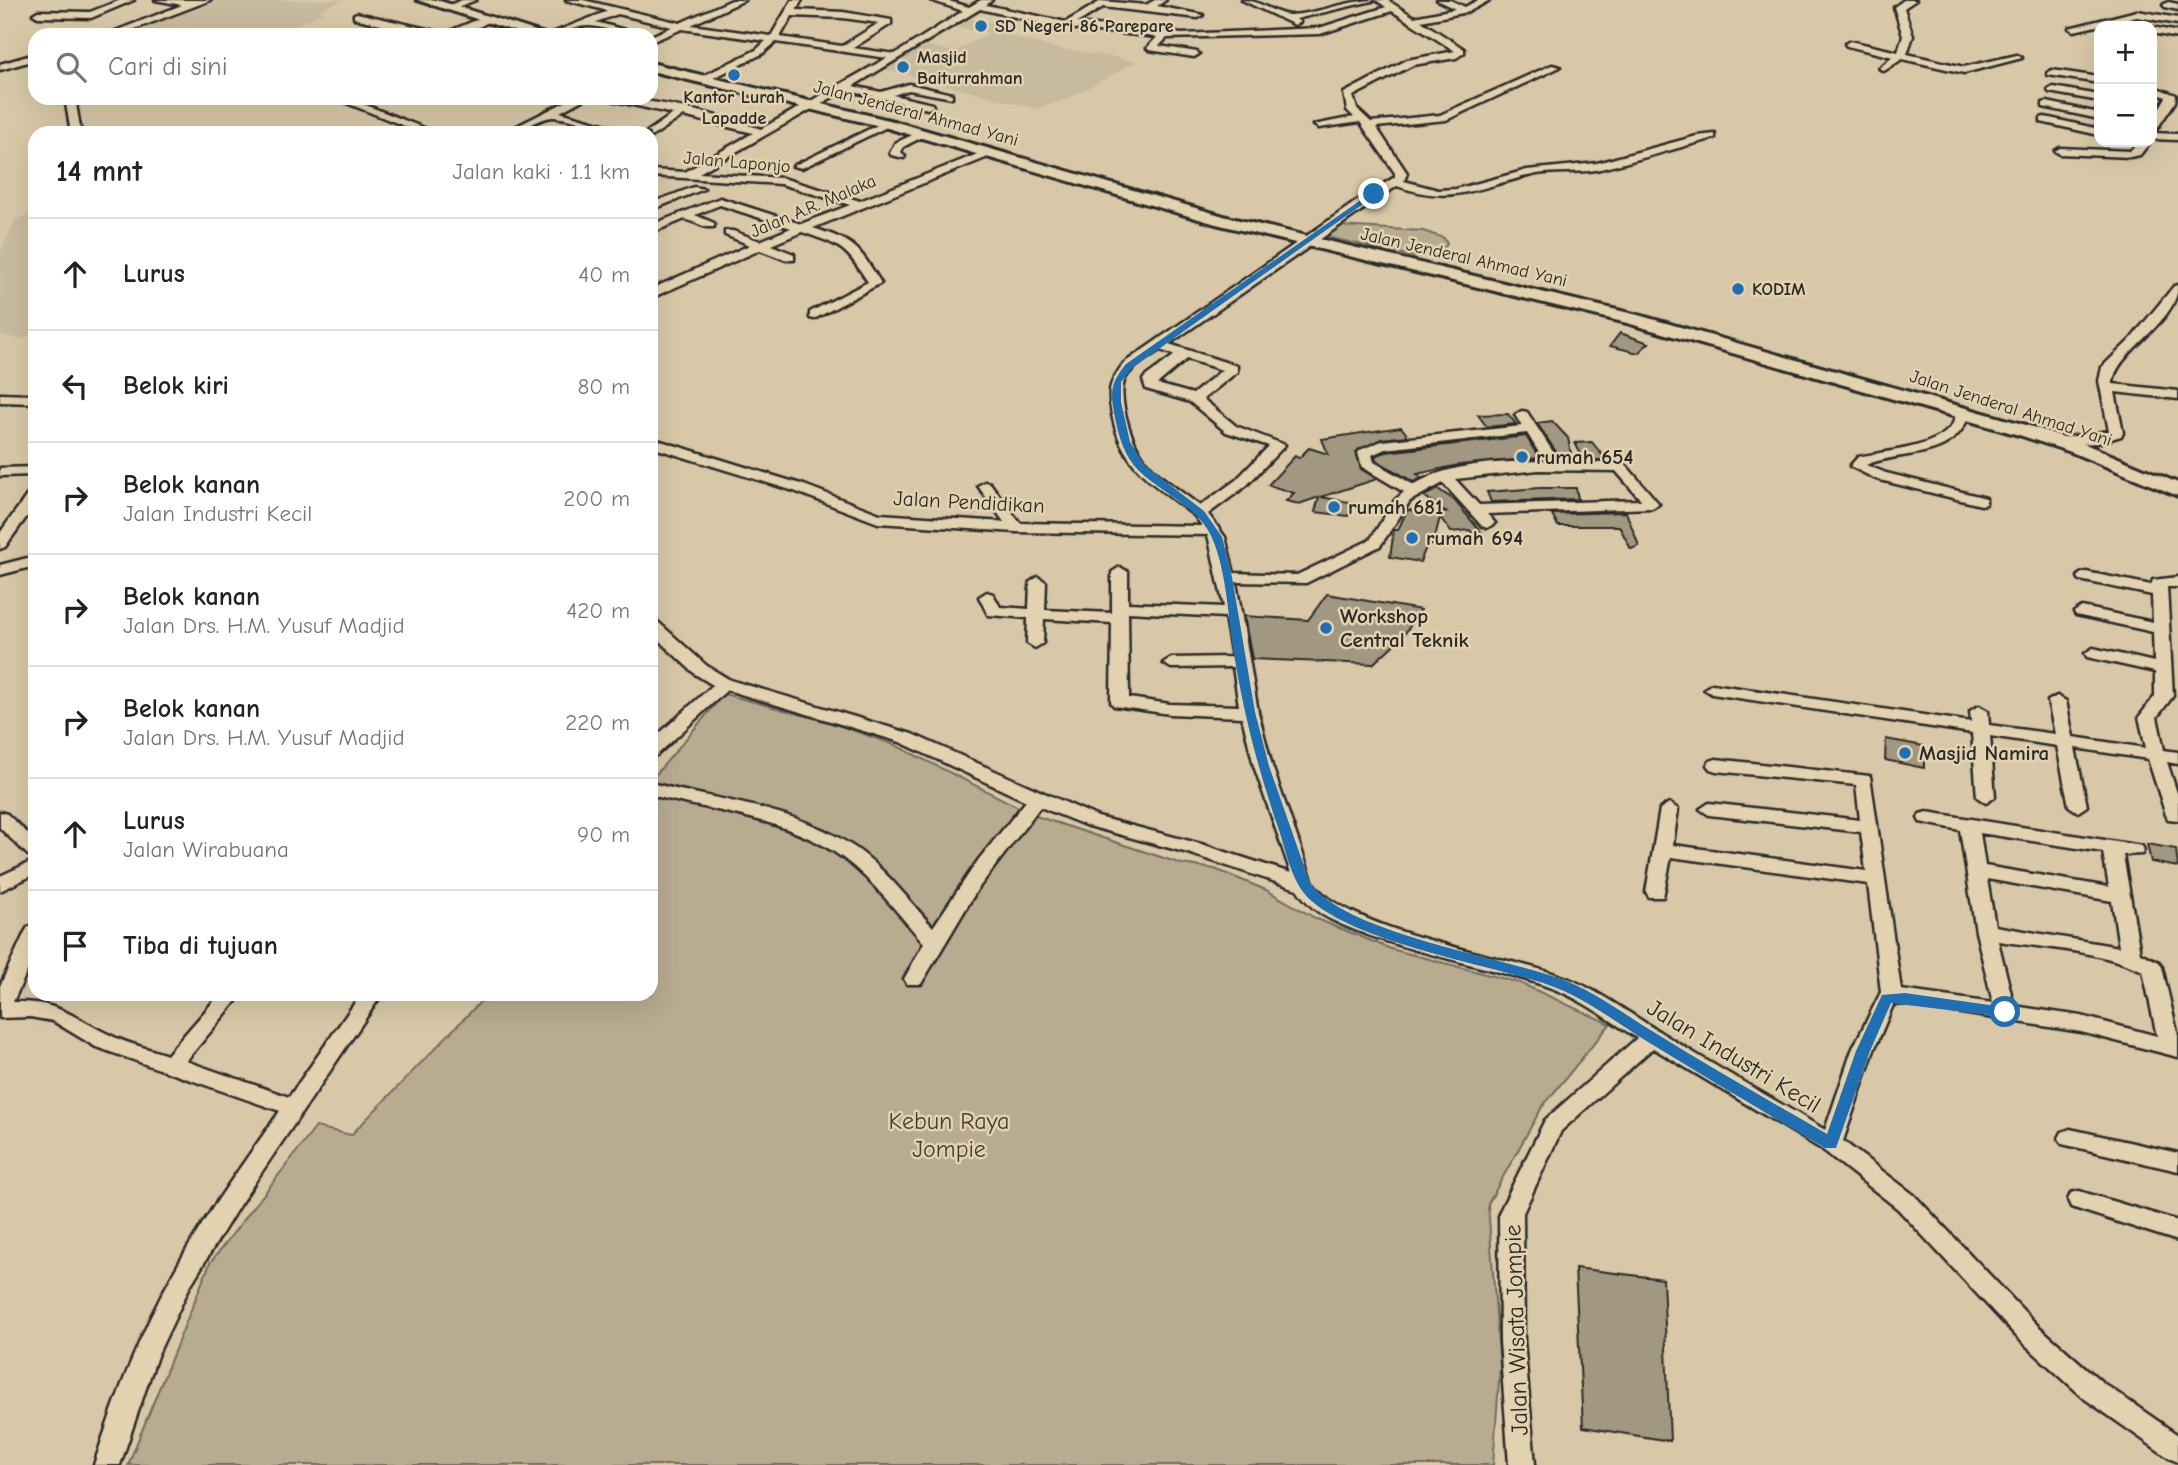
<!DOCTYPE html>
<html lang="id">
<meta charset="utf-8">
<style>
body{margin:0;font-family:"Comic Neue",sans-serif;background:#f6f6f6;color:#222}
.controls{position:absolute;right:21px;top:21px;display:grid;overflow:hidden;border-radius:14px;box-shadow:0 7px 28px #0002}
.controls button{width:63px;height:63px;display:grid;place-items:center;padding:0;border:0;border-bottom:2px solid #e0e0e0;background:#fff;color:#222;font:35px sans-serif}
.stop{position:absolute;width:21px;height:21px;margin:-16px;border:5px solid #1f6fb2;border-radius:50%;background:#fff}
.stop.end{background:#1f6fb2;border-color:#fff;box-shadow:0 2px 7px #0008}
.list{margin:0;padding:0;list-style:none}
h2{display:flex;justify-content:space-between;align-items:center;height:91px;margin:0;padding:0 28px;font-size:30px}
h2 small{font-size:23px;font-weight:400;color:#767676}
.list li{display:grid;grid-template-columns:46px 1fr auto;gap:21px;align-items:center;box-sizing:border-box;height:112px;padding:0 28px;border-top:2px solid #e0e0e0}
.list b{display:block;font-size:26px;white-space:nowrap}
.list p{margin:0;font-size:23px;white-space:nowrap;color:#767676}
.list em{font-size:23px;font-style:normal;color:#767676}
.icon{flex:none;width:38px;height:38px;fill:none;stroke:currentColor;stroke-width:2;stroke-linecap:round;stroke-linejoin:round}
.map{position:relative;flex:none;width:2178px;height:1465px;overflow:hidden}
.search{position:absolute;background:#fff;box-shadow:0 7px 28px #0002;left:28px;top:28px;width:630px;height:77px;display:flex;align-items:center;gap:18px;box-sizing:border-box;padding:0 24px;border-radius:21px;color:#767676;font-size:26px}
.panel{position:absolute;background:#fff;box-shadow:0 7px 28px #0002;left:28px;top:126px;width:630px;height:875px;border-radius:21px}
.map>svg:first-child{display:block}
.built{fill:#c8ba9c}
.green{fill:#b8ab90;stroke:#726b5e;stroke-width:2}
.building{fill:#a29881;stroke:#2b2b2b;stroke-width:2}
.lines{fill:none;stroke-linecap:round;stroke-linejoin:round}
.minor-casing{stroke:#2b2b2b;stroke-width:5}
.highway-casing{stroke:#2b2b2b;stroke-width:6}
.minor{fill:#e3d2af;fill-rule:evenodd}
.highway{fill:#e3d2af;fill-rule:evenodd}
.route{fill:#1f6fb2}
.poi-dot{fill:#1f6fb2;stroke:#e3d2af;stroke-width:2.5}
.labels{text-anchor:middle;stroke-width:5;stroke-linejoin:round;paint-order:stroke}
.far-poi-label{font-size:18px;font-weight:bold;fill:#2b2b2b;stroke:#e3d2af;text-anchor:start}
.far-street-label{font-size:18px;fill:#2b2b2b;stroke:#e3d2af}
.poi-label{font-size:21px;font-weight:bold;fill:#2b2b2b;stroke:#e3d2af;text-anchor:start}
.street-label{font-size:21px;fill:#2b2b2b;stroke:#e3d2af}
.near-street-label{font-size:24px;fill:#2b2b2b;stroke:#e3d2af}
.near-park-label{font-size:24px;fill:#403e3a;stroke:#e3d2af}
</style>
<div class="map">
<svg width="2178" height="1465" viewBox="0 0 2178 1465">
<rect width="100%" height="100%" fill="#d8c8a7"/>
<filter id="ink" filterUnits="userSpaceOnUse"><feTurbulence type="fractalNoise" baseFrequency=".0143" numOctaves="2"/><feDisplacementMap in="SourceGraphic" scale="14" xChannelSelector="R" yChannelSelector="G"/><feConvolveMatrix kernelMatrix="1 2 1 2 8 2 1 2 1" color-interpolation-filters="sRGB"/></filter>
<g filter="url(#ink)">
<g class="built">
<path d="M217,0H343L319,10L325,12L273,35H117Z"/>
<path d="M963,18L1011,26L1016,30L1007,35L1050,47L1137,61L1068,99L1036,109L881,68L923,44L954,52L990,33L950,26Z"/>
<path d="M35,212V335L19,339L0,335V254L15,220Z"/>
</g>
<g class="green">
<path d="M1340,226L1423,231L1444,238L1447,244L1442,251L1415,257L1322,236Z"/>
<path d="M724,694L829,722L895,745L1036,816L1182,864L1215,869L1266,890L1317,919L1391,949L1520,983L1610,1024L1542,1107L1488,1204L1500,1368L1493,1465H128L210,1263L316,1127L351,1135L488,994H651V780Z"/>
</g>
<g class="building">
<path d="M1620,333L1649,343L1638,353L1610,346Z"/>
<path d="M1508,414L1516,424L1487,427L1478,415Z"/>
<path d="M1552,421L1568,438L1572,459L1560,458L1537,423Z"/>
<path d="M1401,427L1408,436L1381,439L1356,452L1361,469L1377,479L1321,497L1354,503L1348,516L1315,512L1319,497L1299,504L1286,501L1294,493L1268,485L1295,456L1299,458L1309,448L1328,454L1322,439Z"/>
<path d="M1526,436L1539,458L1459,465L1417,474L1422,478L1414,482L1376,460L1375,456L1386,452Z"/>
<path d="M1592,442L1606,460H1584L1575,443Z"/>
<path d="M1540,488H1576L1578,499L1491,502L1487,492Z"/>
<path d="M1438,489L1454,500L1483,534L1479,538L1469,530L1451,532L1440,517L1433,545H1427L1420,562L1390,557L1394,530H1398L1407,510L1446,512L1424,496Z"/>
<path d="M1626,512L1639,546L1631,549L1619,526H1558L1552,514Z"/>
<path d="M1327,594L1421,610L1403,636L1373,664L1252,659L1244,616L1308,620Z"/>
<path d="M1886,739L1924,746V768L1885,760Z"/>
<path d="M2147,844L2176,849L2178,867L2151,862Z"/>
<path d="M1575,1268L1663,1279L1670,1441L1583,1427Z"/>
</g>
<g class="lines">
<g class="minor-casing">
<g id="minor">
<path d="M121,0H134L91,18L38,17L33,14L38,11L90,12Z"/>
<path d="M155,0H211L119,35H105L182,5Z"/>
<path d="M462,0H476L450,10L445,7Z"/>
<path d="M566,0H583L680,23L732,0H745L691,25L771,36L792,0H802L796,10L843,12L891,20V24L853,48L895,54L963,11L930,0H945L969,7L981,0H992L986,5L1066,22L1101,1L1146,5L1155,0H1166L1157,6L1203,15L1198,18L1103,7L1077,23L1182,34L1319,28L1386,7L1376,0H1387L1414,17L1455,9L1437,0H1450L1465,7L1478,0H1490L1468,12L1421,21L1464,49V53L1456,58L1413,65L1353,96L1357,109L1371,122L1440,115L1552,65L1560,67L1446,120L1376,127L1407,173L1404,181L1438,190L1456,189L1527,170L1597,163L1697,136L1715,134V138C1675,148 1636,161 1596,170C1576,173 1556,171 1537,174C1481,185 1456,207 1397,186L1169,344L1237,366V372L1203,399L1236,426L1285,445L1246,486L1208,514L1225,537L1234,573L1297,575L1370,540L1395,500L1404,492L1362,467L1358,453L1360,450L1382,441L1522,426L1515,415L1522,411L1527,412L1559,461L1625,464L1659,504L1652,508L1487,514L1495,523L1487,528L1482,526L1443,483L1410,501L1380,546L1306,583L1236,582L1258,712L1272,766L1313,883C1344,929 1502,956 1559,975C1596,988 1626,1012 1660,1032C1714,1066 1770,1097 1825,1130L1852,1050L1881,992L1868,884L1671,857L1663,897H1649L1646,892L1660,809L1669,803L1678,809L1673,845L1866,871L1861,832L1709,815L1700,809L1709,803L1860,820L1856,785L1716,771L1710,769L1707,765L1710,761L1716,759L1870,776L1901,990L1993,1003L1976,932L1960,830L1920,822L1918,818L1920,814L1927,812L2142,846L2144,850L2142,854L2123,855L2140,953L2159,962L2162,967L2178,1036V1057L2081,1032L1905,1004L1893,1005L1874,1050L1843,1141L1914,1195L2037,1325L2103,1383L2178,1435V1462L2169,1458L2085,1399L2019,1339L1898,1209L1823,1150L1653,1048L1561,1131L1523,1213L1524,1341L1535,1465H1509L1500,1341L1499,1213L1545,1120L1637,1038C1606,1018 1578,996 1543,985C1477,963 1394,950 1332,920C1317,913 1306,903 1297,889L1188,853L1085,825L1040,807L977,890L921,984H907L904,979L924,943C898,914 874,881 843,858C788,818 715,812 651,795V783C719,801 794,807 854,847C885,868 908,900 933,927L979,859L1026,801L900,742L727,690L657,755L651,757V741L713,685L695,674L651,633V619L657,621L707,666L730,680L912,734L1098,817L1201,844L1291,873L1254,766L1242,717L1170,714L1114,706L1111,702L1112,623L1044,619L1043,643L1035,648L1027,643L1028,618L988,615L979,597L987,592L993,594L1000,607L1029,609L1030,582L1038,577L1046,582L1045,610L1112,613V572L1120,567L1128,572V603L1224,607L1208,535L1016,532L878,523L794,491L651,447V438L804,485L880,514L1004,522L978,486L985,482L990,483L1020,523L1202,526L1195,516C1156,486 1124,469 1113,419C1107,392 1108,384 1124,363L1364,196L1395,177V173L1360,122L1319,128L1314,125L1354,117L1347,110L1344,93L1407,60L1455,51L1392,11L1320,34L1167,38L1159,46L1197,52L1199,54L1194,57L1149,50L1147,48L1157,37L1058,27L980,9L853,86L881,92L909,84L952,94V98L909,90L893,95L932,104L933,106L928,109L845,90L699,173L782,178L860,201L985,151H993V155L813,228C856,242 857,245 881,283L814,319L810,318V312L868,282C845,246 842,246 802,232L771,245L794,254V260H786L760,250L651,298V289L750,245L725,235V231H733L760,241L791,228L720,205L695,215L714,223V227H706L685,219L651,233V225L720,198L801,224L850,205L781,184L651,176V170L685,172L753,133L683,116L651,137V133L647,132L673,114L602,98C654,98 711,113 761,129L887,58L776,42L762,54L703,83L698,80L699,78L756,50L766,41L682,29L651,42V36L672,27L618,14L596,22L632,32L633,35C617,35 602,25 587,26C574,26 562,35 547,35L608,11ZM792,16L843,18L879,23L842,46L780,37ZM1160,350L1175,355L1145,377L1143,380L1146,389L1190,402L1226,432L1269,446L1236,480L1200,506C1159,474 1138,468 1125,413C1123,404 1121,390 1124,381C1130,367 1148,358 1160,350ZM1187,359L1222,370L1193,394L1157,384ZM1527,433L1544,461C1504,462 1449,462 1414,485L1374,462L1372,455L1385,449ZM1538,470L1616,471L1641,500L1479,505L1455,479ZM1128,612L1225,617L1232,657L1171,658L1163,663L1171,668L1233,667L1239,706L1170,704L1129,698ZM1980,833L2103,852L2109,887L1985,866ZM1987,879L2112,901L2119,947L1995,926ZM1998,941C2046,948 2098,950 2143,971L2157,1036L2081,1016L2014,1006Z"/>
<path d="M1242,0C1260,0 1273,14 1289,15C1315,15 1346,0 1376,0L1296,19L1300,22L1295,25Z"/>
<path d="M1904,0H1916L1904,8L1913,36L1907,54L1964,67L2017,55L2022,58L1964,73L1902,59L1884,71L1879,68L1893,57L1847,46L1845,44L1850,41L1898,52L1903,36L1894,7Z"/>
<path d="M2168,2L2178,4V10L2165,7L2163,5Z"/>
<path d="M2137,11L2178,18V24L2137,17L2074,31L2069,28Z"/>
<path d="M357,13L445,33L486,16L494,18C452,49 399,29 354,18V14Z"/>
<path d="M2152,27L2178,32V38L2152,33Z"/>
<path d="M378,30L381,31V35H369Z"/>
<path d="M35,54V60L0,70V64Z"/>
<path d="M2052,70L2099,77V83L2048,75L2047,73Z"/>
<path d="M2152,86L2176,95L2175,102L2156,130L2152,131V121L2166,97L2152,92Z"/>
<path d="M2053,87L2099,95V101L2049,92L2048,90Z"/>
<path d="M65,98H75L81,133H71Z"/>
<path d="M334,98H348L437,133H422Z"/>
<path d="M573,98H586L560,112L635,133C607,133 582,120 554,117C541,116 522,133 503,133Z"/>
<path d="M2047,102L2099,113V119L2043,107V103Z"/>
<path d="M2045,117L2099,129V135L2041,122V118Z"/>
<path d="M884,122L893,124L802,168L793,166Z"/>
<path d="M919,132L928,134L903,147L901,152L905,156L904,158L891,155L890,153L895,143Z"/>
<path d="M2152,133L2178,134V140L2152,139Z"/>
<path d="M2140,142H2150L2140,155L2130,157L2060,154L2055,151L2060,148L2130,151Z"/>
<path d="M694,187L704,189L651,210V203Z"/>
<path d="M2178,285C2178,323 2114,352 2113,384L2178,391V399L2115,392L2123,433L2121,436L2097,443L2054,445V439L2109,431L2099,381L2102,367L2130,340L2174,286Z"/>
<path d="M0,394L35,395V403L0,402Z"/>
<path d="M1963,408L1970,412C1955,462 1904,449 1866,465L1886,473L1986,498V504L1981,505L1876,479L1850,466L1858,457C1883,451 1937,449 1952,425C1955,420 1956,414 1958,409Z"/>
<path d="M35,467V475L0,476V468Z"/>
<path d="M35,490V505L5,547L0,549V533L30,491Z"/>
<path d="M35,556V566L0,575V565Z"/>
<path d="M2086,572L2151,585L2153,580L2178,577V587H2167L2173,696L2157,717L2164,750L2178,752V764L2167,762L2178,796V820L2168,819L2166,815L2148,759L2075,748L2087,806L2078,812L2069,806L2057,746L1990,736L1995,797L1986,803L1977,797L1972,733L1712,694L1704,689L1712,684L1971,722L1970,711L1979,706L1988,711L1989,725L2055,734L2048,701L2057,696L2066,701L2073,737L2146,748L2139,717L2155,696V672L2087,657L2085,653L2093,648L2154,662L2153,632L2076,615L2074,612L2082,607L2153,622L2152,595L2080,580L2078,577L2080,574Z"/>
<path d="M0,812L7,814L35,840V857L28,855L0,828Z"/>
<path d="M35,860V874L0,891V876Z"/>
<path d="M35,925V954L13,1002C59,1001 72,1017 110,1035C127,1044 148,1048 167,1055L220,994H242L186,1061L289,1097L361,994H382L240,1204L190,1286L157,1356L120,1465H94C115,1398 140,1333 174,1272C205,1215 243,1164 280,1111L96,1047L53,1021L30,1017L0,1018V986L25,932L28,927Z"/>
<path d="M2070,1129L2178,1153V1171L2062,1144L2059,1138L2062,1132Z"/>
<path d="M2079,1191L2178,1221V1241L2071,1207L2068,1200L2071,1193Z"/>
</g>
</g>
<g class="highway-casing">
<g id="highway">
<path d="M417,0H437L548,35H527Z"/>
<path d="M651,63L893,121L1227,217L1638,315L2033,427L2085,444L2178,483V496L2071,452L2019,435L1627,323L1216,224L884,127L651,71Z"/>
</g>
</g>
<use href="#minor" class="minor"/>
<use href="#highway" class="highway"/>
</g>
</g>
<path class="route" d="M1371,193L1377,194L1132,368L1121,382V402L1130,442L1144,465L1204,511L1222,537L1232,577L1255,712L1269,766L1310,883C1345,932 1494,956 1555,977C1593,989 1623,1014 1657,1034C1713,1069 1770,1101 1827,1134L1856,1051L1882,995L1905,993L2010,1008V1015L2005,1017L1891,1003L1870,1051L1836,1148H1825C1766,1113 1707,1078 1648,1042C1614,1021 1584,997 1546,984C1488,964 1328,938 1299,886C1289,869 1285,848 1279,830C1258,770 1243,711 1233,648C1228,613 1226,570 1212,538C1199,507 1162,493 1139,471C1124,456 1119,437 1115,418C1110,392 1110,384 1126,364Z"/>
<g class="poi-dot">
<circle cx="981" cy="26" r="7"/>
<circle cx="903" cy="67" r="7"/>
<circle cx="734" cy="75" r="7"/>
<circle cx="1738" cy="289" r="7"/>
<circle cx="1522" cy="457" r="7"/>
<circle cx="1334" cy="507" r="7"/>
<circle cx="1412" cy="538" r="7"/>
<circle cx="1326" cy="628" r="7"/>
<circle cx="1905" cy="753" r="7"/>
</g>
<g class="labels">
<g class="far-poi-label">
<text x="995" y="32">SD Negeri 86 Parepare</text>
<text x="917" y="63">Masjid<tspan x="917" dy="21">Baiturrahman</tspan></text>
<text x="734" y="103" text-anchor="middle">Kantor Lurah<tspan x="734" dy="21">Lapadde</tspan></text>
<text x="1752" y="295">KODIM</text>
</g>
<g class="far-street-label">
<text transform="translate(916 113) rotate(15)" y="6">Jalan Jenderal Ahmad Yani</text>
<text transform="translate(737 162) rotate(5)" y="6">Jalan Laponjo</text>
<text transform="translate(813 206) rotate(-23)" y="6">Jalan A.R. Malaka</text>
<text transform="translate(1464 257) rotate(13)" y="6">Jalan Jenderal Ahmad Yani</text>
<text transform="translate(2011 408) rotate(18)" y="6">Jalan Jenderal Ahmad Yani</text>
</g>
<g class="poi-label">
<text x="1536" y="464">rumah 654</text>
<text x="1348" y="514">rumah 681</text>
<text x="1426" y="545">rumah 694</text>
<text x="1340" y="623">Workshop<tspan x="1340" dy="24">Central Teknik</tspan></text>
<text x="1919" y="760">Masjid Namira</text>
</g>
<g class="street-label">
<text transform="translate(969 502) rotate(3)" y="7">Jalan Pendidikan</text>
</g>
<g class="near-street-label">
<text transform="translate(1734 1056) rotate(31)" y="8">Jalan Industri Kecil</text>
<text transform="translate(1516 1330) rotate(-92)" y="8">Jalan Wisata Jompie</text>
</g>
<g class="near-park-label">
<text x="949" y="1129">Kebun Raya<tspan x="949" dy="28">Jompie</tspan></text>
</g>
</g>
</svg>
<div class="controls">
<button>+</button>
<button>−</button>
</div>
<div class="stop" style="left:2005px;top:1012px"></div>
<div class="stop end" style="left:1374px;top:194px"></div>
<div class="search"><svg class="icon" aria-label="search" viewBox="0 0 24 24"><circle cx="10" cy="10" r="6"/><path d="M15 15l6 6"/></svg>Cari di sini</div>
<section class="panel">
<h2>14 mnt<small>Jalan kaki · 1.1 km</small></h2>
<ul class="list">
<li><svg class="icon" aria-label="ahead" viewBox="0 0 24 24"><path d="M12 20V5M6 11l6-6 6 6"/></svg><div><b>Lurus</b></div><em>40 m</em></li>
<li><svg class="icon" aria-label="left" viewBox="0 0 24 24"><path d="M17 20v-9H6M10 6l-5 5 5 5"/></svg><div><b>Belok kiri</b></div><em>80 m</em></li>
<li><svg class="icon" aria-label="right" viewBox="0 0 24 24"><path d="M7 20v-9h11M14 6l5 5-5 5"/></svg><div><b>Belok kanan</b><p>Jalan Industri Kecil</p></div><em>200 m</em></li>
<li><svg class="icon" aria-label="right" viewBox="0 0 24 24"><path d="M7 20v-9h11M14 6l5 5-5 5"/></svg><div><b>Belok kanan</b><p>Jalan Drs. H.M. Yusuf Madjid</p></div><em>420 m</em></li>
<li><svg class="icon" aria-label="right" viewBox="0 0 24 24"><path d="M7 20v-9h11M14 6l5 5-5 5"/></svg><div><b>Belok kanan</b><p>Jalan Drs. H.M. Yusuf Madjid</p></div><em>220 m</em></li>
<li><svg class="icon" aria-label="ahead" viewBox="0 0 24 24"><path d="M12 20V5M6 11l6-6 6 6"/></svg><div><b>Lurus</b><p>Jalan Wirabuana</p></div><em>90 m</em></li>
<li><svg class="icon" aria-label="arrive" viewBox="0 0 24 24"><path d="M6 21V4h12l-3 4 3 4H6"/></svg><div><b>Tiba di tujuan</b></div></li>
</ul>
</section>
</div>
